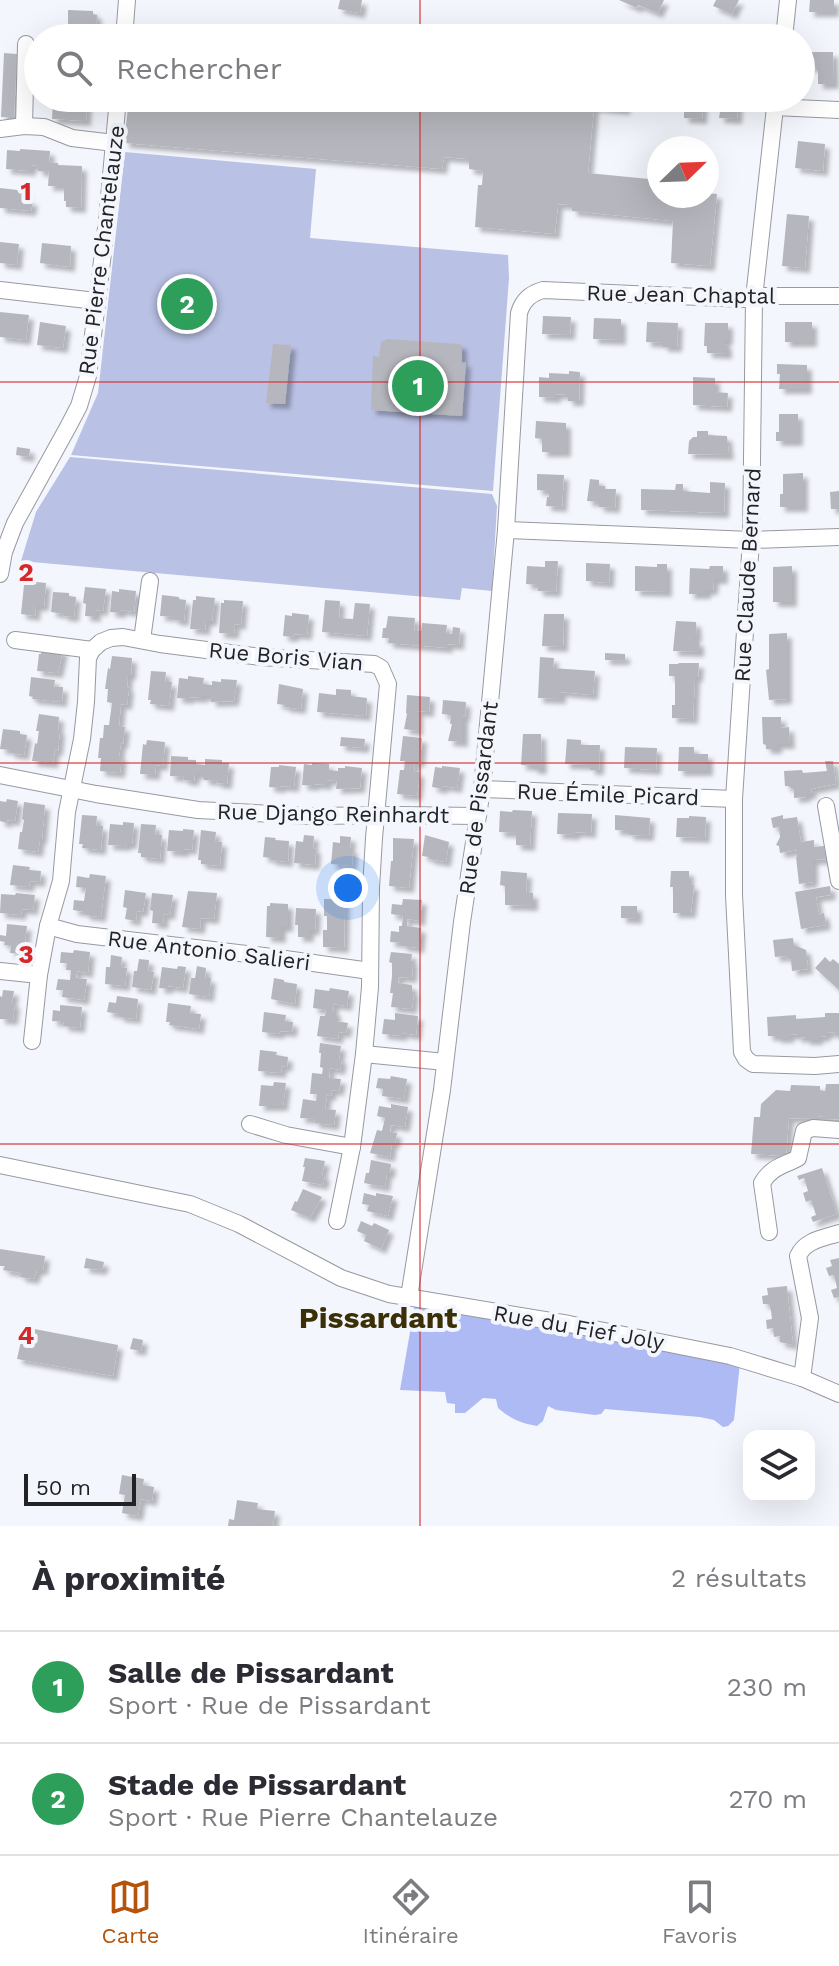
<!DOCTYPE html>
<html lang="fr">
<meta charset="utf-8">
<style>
body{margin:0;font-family:"Work Sans",sans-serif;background:#f7f7f7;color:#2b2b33}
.controls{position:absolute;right:24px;bottom:24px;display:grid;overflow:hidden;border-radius:16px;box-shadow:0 8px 32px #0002}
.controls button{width:72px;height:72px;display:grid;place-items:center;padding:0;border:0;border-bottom:2px solid #e1e1e2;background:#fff;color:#2b2b33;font:40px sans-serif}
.compass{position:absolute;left:647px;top:136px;width:72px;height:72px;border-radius:50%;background:#fff;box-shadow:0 8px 32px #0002;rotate:67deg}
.scale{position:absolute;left:24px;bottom:20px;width:112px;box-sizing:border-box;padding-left:8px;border:4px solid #232326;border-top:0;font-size:22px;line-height:28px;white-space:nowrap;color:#232326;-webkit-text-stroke:6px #f4f6fd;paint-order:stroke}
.you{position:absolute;left:348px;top:888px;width:28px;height:28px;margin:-20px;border:6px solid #fff;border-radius:50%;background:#1a73e8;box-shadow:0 0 0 12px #1a73e833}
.badge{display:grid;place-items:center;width:52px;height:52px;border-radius:50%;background:#b45309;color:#fff;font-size:26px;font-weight:700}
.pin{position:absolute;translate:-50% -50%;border:4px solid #fff;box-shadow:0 2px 8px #0006}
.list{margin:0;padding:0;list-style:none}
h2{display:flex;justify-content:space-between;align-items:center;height:104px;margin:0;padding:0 32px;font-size:34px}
h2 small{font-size:26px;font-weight:400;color:#7c7c81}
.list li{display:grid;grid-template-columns:52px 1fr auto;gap:24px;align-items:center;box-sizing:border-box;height:112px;padding:0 32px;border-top:2px solid #e1e1e2}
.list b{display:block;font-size:30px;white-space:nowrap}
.list p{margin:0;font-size:26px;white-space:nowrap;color:#7c7c81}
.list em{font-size:26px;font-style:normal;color:#7c7c81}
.icon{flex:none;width:44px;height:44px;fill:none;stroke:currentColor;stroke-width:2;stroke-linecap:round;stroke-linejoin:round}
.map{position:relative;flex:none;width:839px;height:1526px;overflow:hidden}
.search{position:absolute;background:#fff;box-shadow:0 8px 32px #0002;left:24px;right:24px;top:24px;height:88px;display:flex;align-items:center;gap:20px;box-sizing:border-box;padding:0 28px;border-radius:44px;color:#7c7c81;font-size:30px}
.sheet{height:328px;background:#fff}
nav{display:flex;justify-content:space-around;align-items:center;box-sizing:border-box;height:112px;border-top:2px solid #e1e1e2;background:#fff;font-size:22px;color:#7c7c81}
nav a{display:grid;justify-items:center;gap:4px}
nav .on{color:#b45309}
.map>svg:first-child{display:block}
.green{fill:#b9c1e4}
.forest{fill:#adbaf3}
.building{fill:#b6b7be;filter:url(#shadow)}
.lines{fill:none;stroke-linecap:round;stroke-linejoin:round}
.minor-casing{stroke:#9899a0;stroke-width:18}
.minor{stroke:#fff;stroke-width:16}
.grid{fill:none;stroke:#d62828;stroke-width:2;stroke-opacity:0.55}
.labels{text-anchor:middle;stroke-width:8;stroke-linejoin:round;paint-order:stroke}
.street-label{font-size:22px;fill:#232326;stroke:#f4f6fd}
.district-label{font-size:30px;font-weight:bold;fill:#3b3005;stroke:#f4f6fd}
.grid-label{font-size:26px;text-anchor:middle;font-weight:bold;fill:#d62828;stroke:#f4f6fd;stroke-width:8;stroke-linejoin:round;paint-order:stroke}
</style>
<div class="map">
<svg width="839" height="1526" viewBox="0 0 839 1526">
<defs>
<filter id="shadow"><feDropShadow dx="5" dy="5" stdDeviation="2" flood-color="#0004"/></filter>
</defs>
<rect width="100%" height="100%" fill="#f4f6fd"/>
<g class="green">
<path d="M125,152L316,169L310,238L508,255L509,278L493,491L71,455L98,393Z"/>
<path d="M70,457L492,494L497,506L492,591L462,588L460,600L21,561L36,512Z"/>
</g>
<path class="forest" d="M415,1303L740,1363L734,1420L728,1426L723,1427L714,1420L700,1417L605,1409L601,1414L595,1415L556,1410L548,1406L543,1421L537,1426C520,1423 511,1419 498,1408L496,1399L483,1398L465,1413H455V1404L447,1403L445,1392L400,1390Z"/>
<g class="building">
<path d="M340,0H362L360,13L338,9Z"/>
<path d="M619,0H664L658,13L638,5L637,8Z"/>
<path d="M716,0H739L732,14L713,6Z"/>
<path d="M810,0H834V12H809Z"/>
<path d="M68,10L93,11V14L97,15L96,34L68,32Z"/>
<path d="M808,52H833L834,84H818V67H808Z"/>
<path d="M4,53L17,54L14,117H1Z"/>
<path d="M53,98H87L86,121L52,119Z"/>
<path d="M129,98L197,100V98H626L625,110L594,107L588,173L659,180V196H707V193L717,194L710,266L671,263L673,221L572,211V205L558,204L555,234L475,227L478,185H482L483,171L469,169V159L444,157L442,169L124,143Z"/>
<path d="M687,98H703L702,119L684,118V106H687Z"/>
<path d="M722,98H738L737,119L719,118Z"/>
<path d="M798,141L825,144L823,171L795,168Z"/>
<path d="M20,149L50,151L49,162L58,163V165L82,166L81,208L66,207V201H64V186H48L49,172L38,171V166L31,165V171L6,169L7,150L20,151Z"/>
<path d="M0,188L27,191L26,200L33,201L31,211L0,208Z"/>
<path d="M787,214L809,216L805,268L782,266Z"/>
<path d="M0,242L19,244L17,265L0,263Z"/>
<path d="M42,243L71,246L70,267L40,263Z"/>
<path d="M0,312L29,315L26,340L0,337Z"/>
<path d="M543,316L571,317L570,335L542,334Z"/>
<path d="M594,318L621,319V340L593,339Z"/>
<path d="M40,322L66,326L63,348L37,345Z"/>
<path d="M647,322L678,323L677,347H663V343L646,342Z"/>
<rect x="785" y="322" width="27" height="20"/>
<path d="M705,323H728V340H725V344L727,345V354L707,353V346H704Z"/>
<path d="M387,339L460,344L462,346V363L466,362L462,416L371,410L373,356L379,357L381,342Z"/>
<path d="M273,344L291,345L285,404L266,403Z"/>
<path d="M777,364L807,365V389H779L780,374H777Z"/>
<path d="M569,371L580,372L579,401H568V395L556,394V398L539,397V377L549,378V373L569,374Z"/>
<path d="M693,377L715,378V392L728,393L727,407L693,405Z"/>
<path d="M779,414H798V441H776V432H779Z"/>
<path d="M536,421L566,423V452H542V439L535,438Z"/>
<path d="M697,431H708V435L727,436L729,455L688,454L689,441L693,437H697Z"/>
<path d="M17,447L30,449L29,457L16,455Z"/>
<path d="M803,473V507H780V494H783V474Z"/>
<path d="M537,474L564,475L562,507L546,506L547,497H549V491L537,490Z"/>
<path d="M590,479L599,480V486H605V489H616L615,508L599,507V502L587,501Z"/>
<path d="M710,482L725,483L724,513L641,510V489L675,490L676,484H683V491L710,493Z"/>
<path d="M839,491V509H831L830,492Z"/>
<path d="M545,561H558L556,592L538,591V585L526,584L527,566L545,567Z"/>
<path d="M586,563L610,564L609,583L586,581Z"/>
<path d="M657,564H667V592L635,591V566L657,567Z"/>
<path d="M710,566H723V579H714L713,590H706V594H689L690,568L709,569Z"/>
<path d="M792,566V602H773V567Z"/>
<path d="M27,581L46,583L44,606H36L35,616L21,614L24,585H26Z"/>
<path d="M85,587L106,589L103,611L96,610V617L85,616L86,604L83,603Z"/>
<path d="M119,589L136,591L134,612L121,610V613L110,612L112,591L119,592Z"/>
<path d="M53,592L69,593V596L76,597L74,617L63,616L64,614L51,612Z"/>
<path d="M162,595L179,597V599L186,600L184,621L174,620V617L160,616Z"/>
<path d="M196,596L215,598L212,621H206L205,630L190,629L193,600H196Z"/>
<path d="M224,600L243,601L241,625L235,624L234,634L219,633L221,603H224Z"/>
<path d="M325,600L340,601L339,618L353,619L355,603L370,604L367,636L322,632Z"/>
<path d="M292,613L309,615L307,635L294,634L293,637L283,636L285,615L292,616Z"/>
<path d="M544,614H564L563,647L542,646Z"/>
<path d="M388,616L415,618L414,631H421L422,623L447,625L446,633L452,634L453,627L460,628L459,645L448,644V648L388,643L389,638H382L383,628H386Z"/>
<path d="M676,621L696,622L697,637H694V641H699V652L673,651Z"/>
<path d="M787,633V699L769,700L766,670L769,669V634Z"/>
<path d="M42,648L63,650L58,673L37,671L39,654H41Z"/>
<path d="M605,653L625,654V660H605Z"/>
<path d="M112,656L132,658L131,675H128L127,687L129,688L127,705L121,704L119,726L125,727L123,744L121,743L119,756H122L120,773L100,771L101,758H98L100,738H103L104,725H109L112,703L107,702L108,689H105L108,668L110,669Z"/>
<path d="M540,657L554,658L553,668L595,671L593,695L561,692V699L538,698Z"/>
<path d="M679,663H699L698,677H695L693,719L672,718V705H675V676H669V664H678Z"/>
<path d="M151,671L166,672L165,682H172L169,706L150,704L151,700H148Z"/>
<path d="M188,676L204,678L203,684L212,685V681L221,682V679L237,680L234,701L211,702V696H202V698L189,697V699L177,698L179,678L188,679Z"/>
<path d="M31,677L55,680L54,687H63L62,702L32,699L33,697L29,696Z"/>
<path d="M279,684L303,689L301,709L284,707L285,705L277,704Z"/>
<path d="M336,689L351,690V696L367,698L366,716L317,712L319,693L336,695Z"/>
<path d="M407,695L430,697L429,712L418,711V731L404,729L407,714L406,713Z"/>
<path d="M443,700L466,702L465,717L463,716V742L448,741L452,724H450L451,715L442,714Z"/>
<path d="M39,714L59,717L58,730H60L58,751L55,750L53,763L32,761L35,743L37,744L39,731H36Z"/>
<path d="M762,717H781V728L789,727L790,744H777V749H766V745L763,744Z"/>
<path d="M3,729L20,731V734L27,735L24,755L10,753V750L0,749Z"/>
<path d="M523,734H541L542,769H533V766L521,765Z"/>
<path d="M403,736L422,738L420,762H415L414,771L419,772V780L417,796L397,794L400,770H404L405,761H400Z"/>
<path d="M341,737L365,739L364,748L340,746Z"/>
<path d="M567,739L581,740V745H600L599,770H590V765L565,764Z"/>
<path d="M147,740L165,742L163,766L156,765L155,775L140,774L143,744L146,745Z"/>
<path d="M625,747L657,748L656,770L624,768Z"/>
<path d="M679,747H694V754H708V771H678Z"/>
<path d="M171,756L188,757V760H196V764L205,765V759L222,760V763H229L227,784L216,783L217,781L204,780V774H195L194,781L183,780L184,777L170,776Z"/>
<path d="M825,761H833L836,784L811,789L812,794H806V797L794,798V790L788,786H785L784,771L802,770L803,773L827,771Z"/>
<path d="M312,763L329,764V770L338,771V768H345V766L362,768L360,788L336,789L337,781L327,780V785L314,784V786L302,785L304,764L312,765Z"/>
<path d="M279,765L296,767L294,787L281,786L280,788L269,787L271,767H279Z"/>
<path d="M442,766L460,768L457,788L443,786V789L432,787L435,767L442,768Z"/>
<path d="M7,799L18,801L15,821L7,820V823L0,821V801L6,802Z"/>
<path d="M24,802L45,805L42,839H40L38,852L18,849L20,832H22L24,820L22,819Z"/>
<path d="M513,810L532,811L530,846L516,845V833L499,832L500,811L512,812Z"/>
<path d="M558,813L592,814L591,833L575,832V835L557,834Z"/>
<path d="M82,815L97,816L96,826H103L101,850L82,848L83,844H79Z"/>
<path d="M615,815L650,818L649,836L629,835V831L615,830Z"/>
<path d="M783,815V819L797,817L801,842L814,840V847L824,846L826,859L813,860V882L799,884L796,857H797V850L780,853L779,846L776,845L780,837L779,827L773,828L771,818Z"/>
<path d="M689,816L706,817L705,838L676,837L677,818H689Z"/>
<path d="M123,822L134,823L132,844H126L125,846L108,845L110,824L123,825Z"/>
<path d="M141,824L156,825L155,835H162L160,859L141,857V853H138Z"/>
<path d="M183,829L194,830L192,850L184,849V852L167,851L169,830L183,831Z"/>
<path d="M201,830L216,832L215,841L222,842L220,866L201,864V860H198Z"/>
<path d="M304,835L314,836L313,848L316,849L315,865L294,863L296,841L303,842Z"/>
<path d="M425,835L449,842L446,862L429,859V857L422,856Z"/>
<path d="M340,836L351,837L350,849H353L352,866L331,864L333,842L340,843Z"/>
<path d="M265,837L276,838L275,840L289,841L288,862L271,860V858L263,857Z"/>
<path d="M393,838L414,839L409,888L389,886L391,861H393Z"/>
<path d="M13,865L30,867L29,870L41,871L40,882L30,881L29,887L10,885Z"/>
<path d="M501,871L527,873L526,893H533V906L505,905V886L500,885Z"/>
<path d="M671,871H689V885H694L691,913H673V887H670Z"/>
<path d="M90,874L106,876L101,917L85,915V912L73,910L74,900L84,901L86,888L76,887L77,876L89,878Z"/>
<path d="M830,886L831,895L816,897L819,914L824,913L826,925L801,929L795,892Z"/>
<path d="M125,890L146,893L143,912L137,911L136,921L125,919L127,908L123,907Z"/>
<path d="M188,891L217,893L214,919L201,918L200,929L182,927Z"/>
<path d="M16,893L35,895L33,910L22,909L21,915L0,913L1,894L15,895Z"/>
<path d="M152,893L173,895L170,915L164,914L163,924L152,923L153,911L150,910Z"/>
<path d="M324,899H345L344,948L323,947V930H327V916H324Z"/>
<path d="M403,899L422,900L420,921L407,919V926L421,928L419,948L402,946V943L390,942L391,931L399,932V926H402L403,916L391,914L392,904L402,905Z"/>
<path d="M270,903L288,904V927H281V938L266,937L267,906H270Z"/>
<path d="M621,906H637V919L621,918Z"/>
<path d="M296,908L316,909L315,930H309V937H298V925H295Z"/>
<path d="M7,924L27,926L25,942H22L21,954L10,953L11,946L4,945L5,942L0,941V935L6,936Z"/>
<path d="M793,938L794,945L806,950L808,969L792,971L791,960L784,956L775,957L773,940Z"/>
<path d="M74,950L90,952L88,973L77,971L76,978L87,979L84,1000L62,997L63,990H56L58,979L70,980L71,970H66L67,963H60L61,952L73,953Z"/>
<path d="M391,952L412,954L411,961H413L412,978L399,977L398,983L412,985V991L414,992L412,1009L391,1007L393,993H390L392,976V963L389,962Z"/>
<path d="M111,955L122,957L121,967L127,968L125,986L105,984L106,967H110Z"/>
<path d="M825,957L830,962L833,959L839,964V990L815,968Z"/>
<path d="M139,959L149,960L148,971L154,972L151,990L132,987L134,971H137Z"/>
<path d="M178,966L186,967L183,988L168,986V989L159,988L162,967L177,969Z"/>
<path d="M197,966L206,968L205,978H211L209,997L189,994L191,978H195Z"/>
<path d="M274,978L284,980V982L297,984L295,1004L271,999Z"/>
<path d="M330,988L349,991L347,1006L334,1004L333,1011H336V1021L348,1023L346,1033L339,1032L338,1039L317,1036L320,1016H325L326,1010L313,1008L315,989L329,991Z"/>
<path d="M3,990L14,991L12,1003H15L13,1020L0,1019V996L2,997Z"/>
<path d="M117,996L138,999L136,1019L119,1017V1014L107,1012L109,1002L116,1003Z"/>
<path d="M168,1003L191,1006L190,1013L201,1014L199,1029L169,1025L170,1022H166Z"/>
<path d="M60,1005L82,1007L80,1028L63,1026L64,1022L52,1021L53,1010L60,1011Z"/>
<path d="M264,1012L286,1015L285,1021L293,1022L292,1032L280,1031L279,1034L262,1032Z"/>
<path d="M395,1013L418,1016L416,1035L402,1033V1036L382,1034L384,1019L395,1020Z"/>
<path d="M825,1013H839V1035H835L834,1032L826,1033V1036L818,1037V1040H805V1037L797,1038V1034L789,1035V1038H776V1036H768L767,1017L796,1015V1019L825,1017Z"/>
<path d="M320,1043L341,1046L339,1059H342L340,1070L330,1068L329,1078L341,1079L339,1091L332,1090L331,1096L327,1095L325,1109L336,1110L334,1125L314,1123L315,1119L300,1118L303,1099L316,1101L317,1094H310L312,1073L322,1074L323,1068L320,1067L321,1053H319Z"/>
<path d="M260,1050L277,1052L276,1055L288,1057L287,1067L282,1066L281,1073L258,1071Z"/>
<path d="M391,1076L407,1079L404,1099L382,1096L383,1089L376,1088L378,1078L390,1079Z"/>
<path d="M274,1082L286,1083L283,1106H259L261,1085L273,1086Z"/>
<path d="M826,1084H839V1119L824,1120V1117L818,1116V1119L789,1118L786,1156L751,1154L754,1117H760L761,1104L776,1090L790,1091L791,1085L820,1086V1090L825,1091Z"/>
<path d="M391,1104L408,1107L405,1127L391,1125L390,1132L397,1133L395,1143H392L390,1157L370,1153L377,1130L382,1131L385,1118L377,1116L379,1106L391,1108Z"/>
<path d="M305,1158L325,1161L322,1175H325L323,1185L302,1181L305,1167H303Z"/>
<path d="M371,1160L391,1164L390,1173H387L385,1187L364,1183L366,1173H369Z"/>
<path d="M822,1168L837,1214L813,1222L811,1217L816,1215L811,1200L806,1202L803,1193L808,1191L804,1178L799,1180L797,1176Z"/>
<path d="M303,1189L322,1197L310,1218L291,1210L295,1201L297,1202Z"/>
<path d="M364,1193L376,1196V1193L393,1196L388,1216L367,1211L369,1205L362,1204Z"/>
<path d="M361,1221L372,1226L374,1223L389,1230L381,1249L364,1241L366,1235L357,1231Z"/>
<path d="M0,1249L45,1256L43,1270H37L34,1279L20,1277L21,1273L3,1270L5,1266H0Z"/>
<path d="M86,1258L104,1262L103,1267L101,1270L84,1268Z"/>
<path d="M839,1258V1297L834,1298L831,1290L837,1288L834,1275L829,1276L826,1268L832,1266L830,1260Z"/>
<path d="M787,1286L793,1345L780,1342V1336L774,1337L773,1328L767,1329L766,1320L772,1319L771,1311L769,1304H763L762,1296L768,1295L767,1288Z"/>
<path d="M24,1327L118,1345L113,1376L17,1359Z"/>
<path d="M133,1338L143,1340L141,1351L130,1349Z"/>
<path d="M122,1475L144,1479L143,1485L154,1487L152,1501L141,1499L138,1516L122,1513L125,1495L119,1494Z"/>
<path d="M237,1500L258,1503L257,1509L275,1511L273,1526H262V1524H255V1526H228L229,1519L234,1520Z"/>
</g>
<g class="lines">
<g class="minor-casing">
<g id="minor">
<path d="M124,38L127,0"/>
<path d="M784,38L788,0"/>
<path d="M776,98L754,298L751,540L734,799V895L742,1052L746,1059L753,1064L815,1066L839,1064"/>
<path d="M774,107L839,110"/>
<path d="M24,126L26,44"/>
<path d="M0,129L24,126L44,127L72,138L114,143"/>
<path d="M0,290L96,301"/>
<path d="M506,530L751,540L839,537"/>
<path d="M0,574L4,552L15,523L68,427L79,406L88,376L107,220L118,98"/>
<path d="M15,640L92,650"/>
<path d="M142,640L150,581"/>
<path d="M0,775L96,794L198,810L311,816L396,815L477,816"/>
<path d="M482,789L734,799"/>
<path d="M826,806L839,881"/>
<path d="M48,926L77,934L264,956L370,971"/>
<path d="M0,971L39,975L32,1041"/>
<path d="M39,975L48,926L61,881L67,812L82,739L86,702L88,658L92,650L101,642L111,638L123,637L160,644L261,657L374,664L381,668L388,684L374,838L371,888L370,987L364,1054L352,1147L337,1221"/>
<path d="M364,1054L445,1062"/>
<path d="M250,1124L286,1135L352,1147"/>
<path d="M0,1165L190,1204L239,1224L341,1278L389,1294L569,1324L730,1356L802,1378L839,1394"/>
<path d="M769,1232L762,1183C771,1167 783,1166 798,1158L804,1131L813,1128L839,1130"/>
<path d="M409,1297L442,1090L462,922L482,789L506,530L519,313C523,300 530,294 543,290L745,299L762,296H839"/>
<path d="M802,1378L810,1318L798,1256C805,1240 824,1238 839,1233"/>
</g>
</g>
<use href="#minor" class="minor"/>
</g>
<path class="grid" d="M420,0V38M420,98V1526M0,382H839M0,763H839M0,1144H839"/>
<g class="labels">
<g class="street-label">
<text transform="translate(101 250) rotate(-83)" y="8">Rue Pierre Chantelauze</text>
<text transform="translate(681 294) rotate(1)" y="8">Rue Jean Chaptal</text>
<text transform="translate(747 575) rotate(-87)" y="8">Rue Claude Bernard</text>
<text transform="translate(286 656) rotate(5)" y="8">Rue Boris Vian</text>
<text transform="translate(608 794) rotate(2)" y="8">Rue Émile Picard</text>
<text transform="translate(478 798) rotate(-83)" y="8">Rue de Pissardant</text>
<text transform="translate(333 813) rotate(1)" y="8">Rue Django Reinhardt</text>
<text transform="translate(209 950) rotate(7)" y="8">Rue Antonio Salieri</text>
<text transform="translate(579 1327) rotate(10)" y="8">Rue du Fief Joly</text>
</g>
<g class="district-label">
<text x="378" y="1328">Pissardant</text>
</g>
</g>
<g class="grid-label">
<text x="26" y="200">1</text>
<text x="26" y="581">2</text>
<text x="26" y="963">3</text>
<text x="26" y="1344">4</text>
</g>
</svg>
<div class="controls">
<button><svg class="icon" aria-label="layers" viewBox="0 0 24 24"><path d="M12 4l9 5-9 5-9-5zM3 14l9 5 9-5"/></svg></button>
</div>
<svg class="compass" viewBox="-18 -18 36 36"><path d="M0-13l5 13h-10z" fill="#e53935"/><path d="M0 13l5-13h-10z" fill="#7c7c81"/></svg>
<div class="scale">50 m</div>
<div class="you"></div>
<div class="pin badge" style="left:418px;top:386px;background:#2e9e5b">1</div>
<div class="pin badge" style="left:187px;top:304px;background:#2e9e5b">2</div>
<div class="search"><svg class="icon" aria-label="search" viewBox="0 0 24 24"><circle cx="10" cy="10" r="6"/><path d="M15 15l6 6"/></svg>Rechercher</div>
</div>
<section class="sheet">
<h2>À proximité<small>2 résultats</small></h2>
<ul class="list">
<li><span class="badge" style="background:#2e9e5b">1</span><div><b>Salle de Pissardant</b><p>Sport · Rue de Pissardant</p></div><em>230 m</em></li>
<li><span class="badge" style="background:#2e9e5b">2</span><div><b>Stade de Pissardant</b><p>Sport · Rue Pierre Chantelauze</p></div><em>270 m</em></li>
</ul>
</section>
<nav>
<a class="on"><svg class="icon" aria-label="map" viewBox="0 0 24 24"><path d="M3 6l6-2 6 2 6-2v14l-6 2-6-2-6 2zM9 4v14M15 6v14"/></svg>Carte</a>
<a><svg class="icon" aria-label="directions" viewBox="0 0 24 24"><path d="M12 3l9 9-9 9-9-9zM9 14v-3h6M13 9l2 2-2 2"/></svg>Itinéraire</a>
<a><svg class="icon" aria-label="saved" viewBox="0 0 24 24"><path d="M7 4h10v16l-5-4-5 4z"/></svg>Favoris</a>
</nav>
